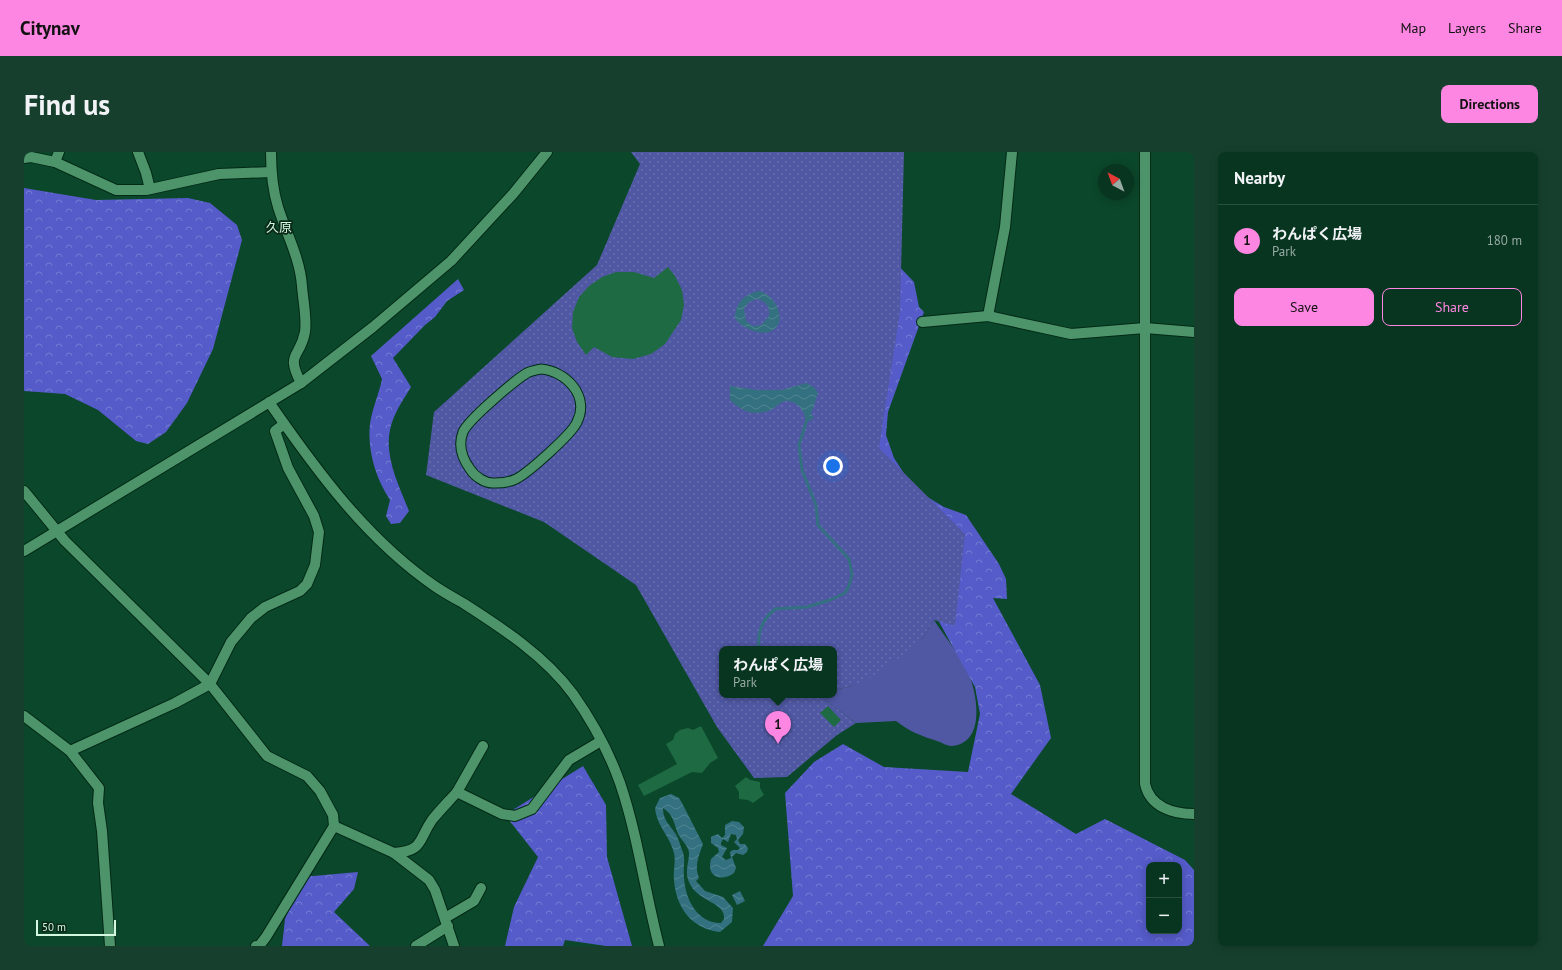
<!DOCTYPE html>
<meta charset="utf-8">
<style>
body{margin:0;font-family:"PT Sans","Noto Sans JP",sans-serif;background:#16402d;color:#f1f3f6}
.controls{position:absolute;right:12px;bottom:12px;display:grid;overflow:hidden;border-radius:8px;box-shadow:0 2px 10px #0003}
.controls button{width:36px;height:36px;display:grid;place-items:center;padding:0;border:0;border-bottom:1px solid #29503e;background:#083520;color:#f1f3f6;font:20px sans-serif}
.compass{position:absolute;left:1074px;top:12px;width:36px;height:36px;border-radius:50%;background:#083520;box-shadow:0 2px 10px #0003;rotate:319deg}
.scale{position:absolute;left:12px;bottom:10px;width:80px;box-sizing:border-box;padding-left:4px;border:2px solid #d3f7df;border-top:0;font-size:11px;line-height:14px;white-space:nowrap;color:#d3f7df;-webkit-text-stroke:3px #0a2918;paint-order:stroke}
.you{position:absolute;left:809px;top:314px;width:14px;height:14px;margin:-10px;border:3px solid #fff;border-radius:50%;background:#1a73e8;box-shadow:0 0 0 6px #1a73e833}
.badge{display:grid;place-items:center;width:26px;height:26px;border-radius:50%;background:#fd86e2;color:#111;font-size:13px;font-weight:700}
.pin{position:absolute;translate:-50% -33px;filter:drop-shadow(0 1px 2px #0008)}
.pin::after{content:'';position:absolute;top:21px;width:14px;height:12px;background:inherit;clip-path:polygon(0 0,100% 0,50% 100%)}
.popup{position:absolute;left:695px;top:494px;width:118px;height:52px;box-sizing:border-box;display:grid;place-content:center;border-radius:8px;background:#083520;filter:drop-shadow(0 1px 3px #0005);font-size:13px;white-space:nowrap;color:#98aba5}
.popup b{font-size:15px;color:#f1f3f6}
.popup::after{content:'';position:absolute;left:50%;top:100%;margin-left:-8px;border:8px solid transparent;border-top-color:#083520}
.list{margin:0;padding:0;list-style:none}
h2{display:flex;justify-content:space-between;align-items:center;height:52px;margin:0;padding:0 16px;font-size:17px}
h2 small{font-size:13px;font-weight:400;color:#98aba5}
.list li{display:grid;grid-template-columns:26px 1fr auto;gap:12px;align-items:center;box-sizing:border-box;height:72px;padding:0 16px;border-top:1px solid #29503e}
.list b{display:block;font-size:15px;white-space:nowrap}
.list p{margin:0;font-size:13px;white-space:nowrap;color:#98aba5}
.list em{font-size:13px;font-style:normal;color:#98aba5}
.actions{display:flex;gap:8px;padding:12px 16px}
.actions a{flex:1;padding:9px 0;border:1px solid #fd86e2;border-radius:8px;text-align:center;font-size:14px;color:#fd86e2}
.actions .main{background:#fd86e2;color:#111}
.map{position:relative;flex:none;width:1170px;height:794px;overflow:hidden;border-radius:8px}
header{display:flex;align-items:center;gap:24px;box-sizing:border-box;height:56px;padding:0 20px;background:#fd86e2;color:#111}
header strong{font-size:19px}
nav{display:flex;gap:22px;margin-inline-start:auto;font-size:14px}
.intro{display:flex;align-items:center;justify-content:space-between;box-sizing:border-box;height:96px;padding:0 24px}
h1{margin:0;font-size:28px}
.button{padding:10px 18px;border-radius:8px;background:#fd86e2;color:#111;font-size:14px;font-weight:700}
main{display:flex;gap:24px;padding:0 24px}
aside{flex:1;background:#083520;border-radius:8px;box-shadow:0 2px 10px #0003}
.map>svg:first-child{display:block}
.grass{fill:#5058a4}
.forest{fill:url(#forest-crowns);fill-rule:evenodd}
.park{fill:url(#park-dots)}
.water{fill:url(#water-waves);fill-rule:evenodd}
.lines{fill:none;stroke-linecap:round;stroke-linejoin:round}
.stream{stroke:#347180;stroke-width:3}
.building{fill:#1e6a43}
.pedestrian-casing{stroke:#022a16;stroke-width:11}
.minor-casing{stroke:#022a16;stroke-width:12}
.tertiary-casing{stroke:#022a16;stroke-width:12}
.pedestrian{stroke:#4d946b;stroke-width:9}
.minor{stroke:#4d946b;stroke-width:10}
.tertiary{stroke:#4d946b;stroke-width:10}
.labels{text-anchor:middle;stroke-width:3.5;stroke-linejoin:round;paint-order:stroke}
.quarter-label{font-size:13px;fill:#d3f7df;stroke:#0a2918}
</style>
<header>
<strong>Citynav</strong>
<nav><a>Map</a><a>Layers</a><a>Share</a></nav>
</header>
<div class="intro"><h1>Find us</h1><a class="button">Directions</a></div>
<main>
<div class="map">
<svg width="1170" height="794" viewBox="0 0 1170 794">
<defs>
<pattern id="forest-crowns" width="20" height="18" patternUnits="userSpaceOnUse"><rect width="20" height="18" fill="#555bc9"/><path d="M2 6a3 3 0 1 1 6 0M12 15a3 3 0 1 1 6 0" fill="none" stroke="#747bd2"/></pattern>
<pattern id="park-dots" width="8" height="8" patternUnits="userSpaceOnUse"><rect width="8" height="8" fill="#5058a4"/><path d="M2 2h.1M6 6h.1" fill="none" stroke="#6871b0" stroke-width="1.8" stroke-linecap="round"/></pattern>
<pattern id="water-waves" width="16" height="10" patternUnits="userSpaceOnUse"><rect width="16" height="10" fill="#347180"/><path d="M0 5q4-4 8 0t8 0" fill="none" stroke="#508692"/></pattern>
</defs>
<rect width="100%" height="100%" fill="#0b472a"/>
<path class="grass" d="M910,468C922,487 940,507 947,528C954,549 960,592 927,594C923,594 917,590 913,589C897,584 885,579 872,569L832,571L795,543H810V538L828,534L899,486Z"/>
<g class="forest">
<path d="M0,36L72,48L164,46L186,51L213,73L218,88L189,197L163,251L142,280L124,292L112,289L74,258L41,242L0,239Z"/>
<path d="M869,108L890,130L895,155L900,160L864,260L862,283L870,306L890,337L920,355L942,363L975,412L982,427L983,447L969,446L1016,533L1027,586L987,642L1052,682L1081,667L1161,708L1170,718V794H739L769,744L761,641L790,610L819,592L860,615L944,620L956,562L951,535L840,334ZM1125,713H1155V779H1125Z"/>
<path d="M434,127L440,138L423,149L411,165L401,173L369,206L387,235C381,245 374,255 370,265C356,297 373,329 385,359L376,371L367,372L362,364L366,348C352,327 343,298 346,272C348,257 355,242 358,227L347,204Z"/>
<path d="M559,614L582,653L583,705L608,794H582L541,788L539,794H481L490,755L514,705L481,663Z"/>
<path d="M334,720L330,737L310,760L346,794H258L261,767L278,725Z"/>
</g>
<path class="park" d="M607,0H880L876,160L855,296L941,382L931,474L910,468L899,486L856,521L828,534L810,538V497H698V543H795L832,571L813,583L763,625L730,626L693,575L612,433L520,370L402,323L410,260L573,113L616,12Z"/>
<g class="water">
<path d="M736,139C748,143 758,157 755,170C749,190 718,178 711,166C711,151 721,141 736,139ZM733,147C742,149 746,155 745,164L737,173L729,174L722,169L720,157L725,150Z"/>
<path d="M782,231L790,235L794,241L787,262L790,265L786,269L781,266C781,258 771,248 762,249C758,249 753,254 749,257C732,265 718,260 706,248V234L733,238H758Z"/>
<path d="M647,642L655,646L658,651L679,692C675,703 670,714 675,726L672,729L681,739L699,745L709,756L708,770L696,780C668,777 652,756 650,728C649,719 652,710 650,701C646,684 633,675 631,656L636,646ZM639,656C650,663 650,672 654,682C657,688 666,695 665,703C664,712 661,722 665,730C673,750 702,750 700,767L697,771C673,771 661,747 660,725C659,716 662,706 658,698C656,692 654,685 651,681C645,672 639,668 639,656Z"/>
<path d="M708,669L715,670L720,675L719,682L714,688L716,692H721L724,696L723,700L719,703L712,701L708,705L712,716L710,721C696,731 682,724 687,707L695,700L694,696L687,691V685L694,682L698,686L701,683V673ZM707,682L712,683L713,687L710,690L716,696L714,698H709L706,700L707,706L702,708L698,705L703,696L697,693V691L699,687L704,690Z"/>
<path d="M716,739L721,749L713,753L708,743Z"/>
</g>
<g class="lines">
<path class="stream" d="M735,497C733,480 738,468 751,457L783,455L806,448L821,441L825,434L828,422L825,407L794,373L792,353L778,318L775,293L784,264"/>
</g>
<g class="building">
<path d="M644,115L651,124L658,138L660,153L657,168L641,192L627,202L609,207L588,205L570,195L562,203L553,190L548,176L549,160L555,145L565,134L578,125L592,120H610L630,126Z"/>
<path d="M804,554L817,568L810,575L796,561Z"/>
<path d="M677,574L694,606L686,611L678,621L668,620L620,644L614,633L653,612L642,592L649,588L651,582L656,578L664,576L669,578Z"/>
<path d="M722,625L726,628L736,630V636L740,643L729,651L724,648L715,647V640L711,634Z"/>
</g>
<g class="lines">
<g class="pedestrian-casing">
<path id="pedestrian" d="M517,217C542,219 566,244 553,270C548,282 504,321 492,327C486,330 478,331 471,331C462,332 451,325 446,317C438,306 434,293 439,280C444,268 491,228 503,221C507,219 513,218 517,217Z"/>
</g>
<g class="minor-casing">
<g id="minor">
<path d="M114,0L122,21L126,37"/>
<path d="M1121,0V632C1126,655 1149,662 1170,662"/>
<path d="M0,6L7,5L31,10L92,38H122L195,22L247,20"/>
<path d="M31,10L35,0"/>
<path d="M964,164L981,75L988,0"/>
<path d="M898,170L964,164L1047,182L1121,176L1170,180"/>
<path d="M0,339L41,389L186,532L243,604L283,624L296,639L309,663L310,674L242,785L235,794H232"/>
<path d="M0,564L46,599L75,636L74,651L78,679L86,794"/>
<path d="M46,599L151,551L186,532L207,490L227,466L241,455L276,439L283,432L291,413L295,380L290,364L264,316L251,279L260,272"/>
<path d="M433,640L459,594"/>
<path d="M310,674L370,701L405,728L411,738L430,794"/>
<path d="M370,701C400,699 394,688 408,668C416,658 425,649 433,640L478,662L491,664L508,657L545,608L577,589"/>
<path d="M421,766L450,749L457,736"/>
<path d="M392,794L424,774"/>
</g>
</g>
<g class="tertiary-casing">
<g id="tertiary">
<path d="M247,0C247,19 248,36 254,55C262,81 276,106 278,134C279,148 283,166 281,180C276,207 261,200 277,231"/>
<path d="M245,250C292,318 343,388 412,435C421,441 430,446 439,451C478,476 521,504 549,542C568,569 585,600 596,631C614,684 621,740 635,794"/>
<path d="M0,399L277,231L349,175L427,109L489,42L523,0"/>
</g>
</g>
<use href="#pedestrian" class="pedestrian"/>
<use href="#minor" class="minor"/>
<use href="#tertiary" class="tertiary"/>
</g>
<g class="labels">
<g class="quarter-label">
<text x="255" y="80">久原</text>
</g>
</g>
</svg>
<div class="controls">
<button>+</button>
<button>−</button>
</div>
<svg class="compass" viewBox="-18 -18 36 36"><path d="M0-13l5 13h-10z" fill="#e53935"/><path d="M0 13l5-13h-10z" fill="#98aba5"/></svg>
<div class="scale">50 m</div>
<div class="you"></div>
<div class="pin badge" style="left:754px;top:592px">1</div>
<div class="popup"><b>わんぱく広場</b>Park</div>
</div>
<aside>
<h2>Nearby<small></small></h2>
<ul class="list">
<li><span class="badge">1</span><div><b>わんぱく広場</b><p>Park</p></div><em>180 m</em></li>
</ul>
<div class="actions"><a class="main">Save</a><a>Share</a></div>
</aside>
</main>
